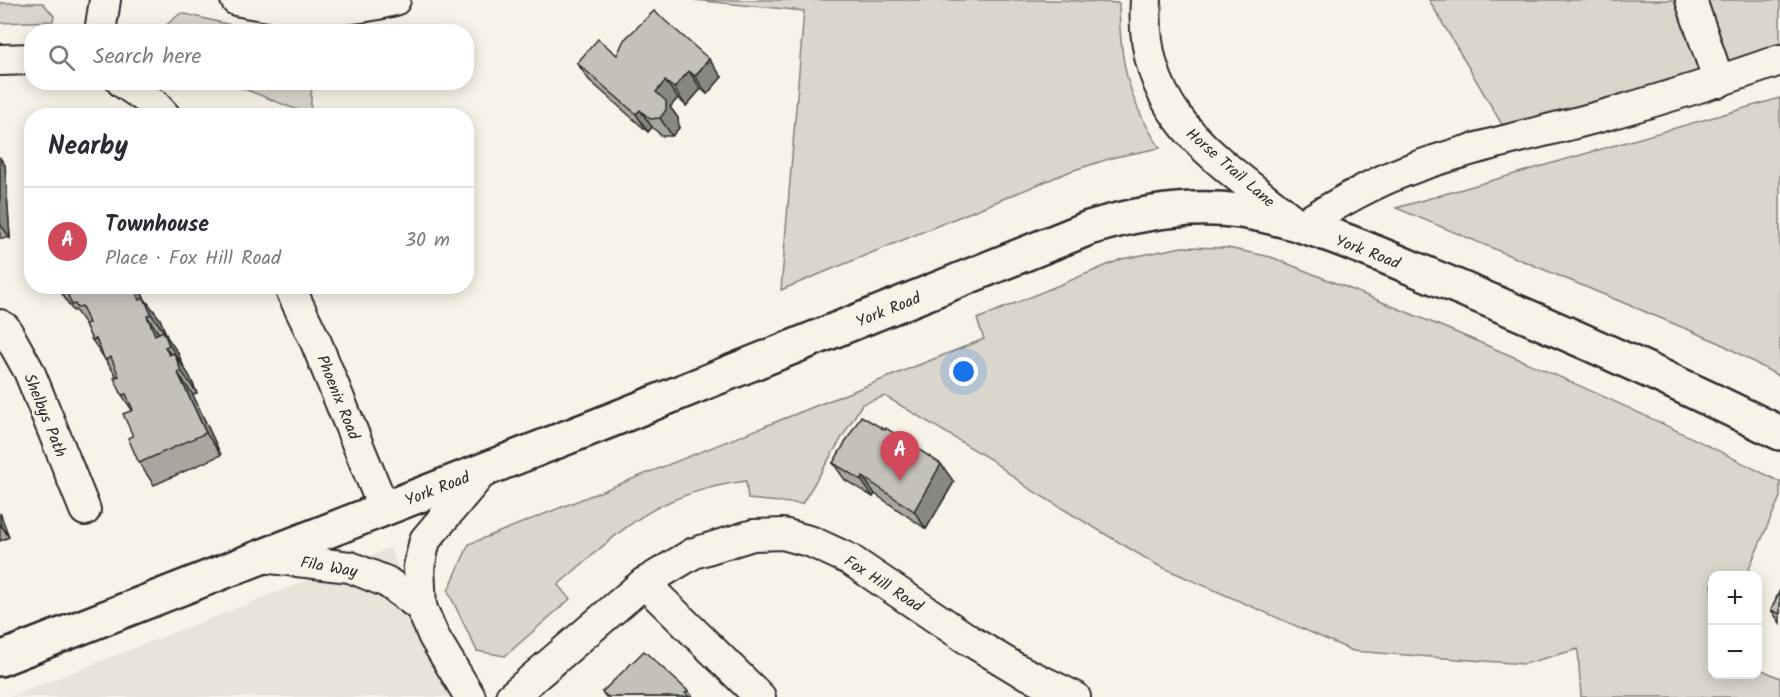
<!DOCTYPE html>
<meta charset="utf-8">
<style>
body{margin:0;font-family:Kalam,sans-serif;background:#f7f7f7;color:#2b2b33}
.controls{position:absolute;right:18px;bottom:18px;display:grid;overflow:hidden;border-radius:12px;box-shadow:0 3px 15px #0003}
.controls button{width:54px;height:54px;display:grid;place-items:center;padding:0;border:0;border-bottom:2px solid #e1e1e2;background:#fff;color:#2b2b33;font:30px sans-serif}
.you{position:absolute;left:964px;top:372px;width:21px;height:21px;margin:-15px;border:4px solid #fff;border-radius:50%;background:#1a73e8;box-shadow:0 0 0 9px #1a73e833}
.badge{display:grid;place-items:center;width:39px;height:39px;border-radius:50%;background:#d1495b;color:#fff;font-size:20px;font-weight:700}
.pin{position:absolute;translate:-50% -50px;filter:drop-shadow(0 2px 3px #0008)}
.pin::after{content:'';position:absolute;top:32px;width:21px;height:18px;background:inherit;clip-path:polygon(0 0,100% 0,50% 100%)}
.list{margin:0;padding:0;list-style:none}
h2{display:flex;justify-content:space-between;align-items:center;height:78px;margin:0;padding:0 24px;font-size:26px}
h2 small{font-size:20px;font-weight:400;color:#7c7c81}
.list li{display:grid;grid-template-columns:39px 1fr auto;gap:18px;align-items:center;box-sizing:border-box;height:108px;padding:0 24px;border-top:2px solid #e1e1e2}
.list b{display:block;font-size:22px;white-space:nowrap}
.list p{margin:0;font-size:20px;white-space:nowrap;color:#7c7c81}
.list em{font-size:20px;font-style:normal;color:#7c7c81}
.icon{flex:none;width:33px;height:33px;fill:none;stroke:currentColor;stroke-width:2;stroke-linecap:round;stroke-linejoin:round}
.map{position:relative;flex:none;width:1780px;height:697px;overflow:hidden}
.search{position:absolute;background:#fff;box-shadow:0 3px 15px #0003;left:24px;top:24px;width:450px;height:66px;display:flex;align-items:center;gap:15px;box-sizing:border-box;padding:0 21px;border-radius:24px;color:#7c7c81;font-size:22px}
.panel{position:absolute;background:#fff;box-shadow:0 3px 15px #0003;left:24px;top:108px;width:450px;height:186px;border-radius:24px}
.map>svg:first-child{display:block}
.built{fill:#e8e4da}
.green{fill:#dad6cc;stroke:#82807c;stroke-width:1.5}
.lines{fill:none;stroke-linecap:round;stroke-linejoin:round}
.minor-casing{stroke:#2b2b2b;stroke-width:34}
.major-casing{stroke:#2b2b2b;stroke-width:38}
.minor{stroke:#f7f3e8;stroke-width:30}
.major{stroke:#f7f3e8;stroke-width:33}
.wall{fill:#a9a69f;stroke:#2b2b2b;stroke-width:1.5}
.shaded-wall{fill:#898782;stroke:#2b2b2b;stroke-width:1.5}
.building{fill:#c4c1b9;stroke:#2b2b2b;stroke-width:1.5}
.labels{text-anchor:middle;stroke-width:5;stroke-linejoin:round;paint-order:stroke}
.street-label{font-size:16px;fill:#2b2b2b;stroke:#f7f3e8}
</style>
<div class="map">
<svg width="1780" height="697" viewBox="0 0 1780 697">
<rect width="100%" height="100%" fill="#f7f3e8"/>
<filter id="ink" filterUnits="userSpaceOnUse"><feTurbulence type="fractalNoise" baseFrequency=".0167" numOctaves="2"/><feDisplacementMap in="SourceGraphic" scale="12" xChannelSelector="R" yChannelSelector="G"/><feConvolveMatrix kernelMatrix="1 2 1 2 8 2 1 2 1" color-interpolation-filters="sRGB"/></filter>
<g filter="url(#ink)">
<path class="built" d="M390,548L421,618L473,697H9Z"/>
<g class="green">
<path d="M694,0H1060L1119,3C1120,61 1127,99 1160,148L1115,157L1071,171L781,290L804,11Z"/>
<path d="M1429,0H1780V50L1632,97L1504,128Z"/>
<path d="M0,3H43L54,16L53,21L0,23Z"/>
<path d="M181,13L256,31H159Z"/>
<path d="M220,83H312L310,115L232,84Z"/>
<path d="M1780,98V377L1720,343L1396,208Z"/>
<path d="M1182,247L1228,248L1271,257C1443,326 1615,396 1780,482V497L1746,575L1712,576V674H1758V668L1780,678V697H1581L1578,649L1524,664L1353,651L1157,565L1028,488L990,459L885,396L862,404L802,504L748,499L746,481C655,493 624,528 558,585L570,599L505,656L477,651L448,591L469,544L984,339L977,319L1122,259Z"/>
</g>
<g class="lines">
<g class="minor-casing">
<g id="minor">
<path d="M236,0C294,12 338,15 395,0"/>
<path d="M1146,0C1138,118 1220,160 1300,226C1334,206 1368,185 1405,171C1469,147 1536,134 1602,116C1662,99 1721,81 1780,60"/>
<path d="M1691,0L1719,82"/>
<path d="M100,32L105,0"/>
<path d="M0,60L32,59"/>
<path d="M122,82L153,103L165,116"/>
<path d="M289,286L315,340L384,509"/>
<path d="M0,325L5,328L29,371L85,510"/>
<path d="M262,557L350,567L387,582L421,607"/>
<path d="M644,583L760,697"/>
<path d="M470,697L434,637L421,607L419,567L425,540L484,470"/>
<path d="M511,697L644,583L694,553L753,535L783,534L812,542L849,559L969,640L1017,669L1075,697"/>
</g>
</g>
<g class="major-casing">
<path id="major" d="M0,659L614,419L1089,228C1138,213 1188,204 1240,211C1311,222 1380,255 1446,282C1559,329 1670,379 1780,433"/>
</g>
<use href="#minor" class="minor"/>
<use href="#major" class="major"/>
</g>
<g class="wall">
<path d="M617,55L722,77L707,94L701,89L686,106L678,98L670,107L678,118L679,128L672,136H662L652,127L648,132L589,80L577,63Z"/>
<path d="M0,158L5,165L10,238H0Z"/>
<path d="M57,286H139L144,298L160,319L166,336L178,353L184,368L189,375L197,393L193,395L221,455L154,485L139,463L133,436L132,410L122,395L117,377L92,340L85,324L75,310L73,311Z"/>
<path d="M833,463L954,482L926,529L875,494L873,497L845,480Z"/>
<path d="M0,513L9,537L0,541Z"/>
<path d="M1780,590V623L1771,610Z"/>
<path d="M688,691L693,697H606L602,692Z"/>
</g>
<g class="shaded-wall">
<path d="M709,59L722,77L707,94L695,76Z"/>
<path d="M689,71L701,89L686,106L674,88Z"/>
<path d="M665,81L678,98L670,107L678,118L679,128L672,136L660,118L656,92Z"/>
<path d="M640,110L652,127L648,132L636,114Z"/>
<path d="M0,158L5,165L10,238L0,224Z"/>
<path d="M133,286H139L151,315L139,300Z"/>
<path d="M144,298L160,319L167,336L151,314Z"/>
<path d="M147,316L162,338L166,348L180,367L174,353L189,375L197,393L155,335Z"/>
<path d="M163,331L178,353L184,367L169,345Z"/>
<path d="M178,373L193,395L221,455L206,433Z"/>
<path d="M941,464L954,482L926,529L914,511Z"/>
<path d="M863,477L875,494L873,497L861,480Z"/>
<path d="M0,513L9,537L0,524Z"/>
</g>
<g class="building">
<path d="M654,11L709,59L695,76L689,71L674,88L665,81L656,92L666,101V110L660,118L650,119L640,110L636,114L577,63L598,39L617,55L624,40Z"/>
<path d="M64,286H133L139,300L144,298L151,314L147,316L155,335L163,331L169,345L165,347L169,355L174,353L181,371L178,373L206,433L139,463L128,438L133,436L123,414L133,410L126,394L122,395L114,378L119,376L111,357L105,360L96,339L92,340L85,324L89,323L82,306L77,308L75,304L72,305Z"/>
<path d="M861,416L885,430L886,428L941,464L914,511L863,477L861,480L833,463Z"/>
<path d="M1780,590V614L1771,610Z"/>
<path d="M644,651L688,691L685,693L689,697H608L602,692Z"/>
</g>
</g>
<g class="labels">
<g class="street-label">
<text transform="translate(1231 167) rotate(41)" y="6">Horse Trail Lane</text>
<text transform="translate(1368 251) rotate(21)" y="6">York Road</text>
<text transform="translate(888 309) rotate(-22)" y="6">York Road</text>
<text transform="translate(339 397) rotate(68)" y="6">Phoenix Road</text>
<text transform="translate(46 415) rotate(68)" y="6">Shelbys Path</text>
<text transform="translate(437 488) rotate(-21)" y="6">York Road</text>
<text transform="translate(329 566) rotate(10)" y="6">Fila Way</text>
<text transform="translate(884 583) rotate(33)" y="6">Fox Hill Road</text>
</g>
</g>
</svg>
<div class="controls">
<button>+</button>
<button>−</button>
</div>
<div class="you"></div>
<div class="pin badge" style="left:900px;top:481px">A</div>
<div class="search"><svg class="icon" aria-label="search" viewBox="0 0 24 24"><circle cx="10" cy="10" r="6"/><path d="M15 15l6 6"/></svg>Search here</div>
<section class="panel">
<h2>Nearby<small></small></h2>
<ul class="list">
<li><span class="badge">A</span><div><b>Townhouse</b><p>Place · Fox Hill Road</p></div><em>30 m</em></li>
</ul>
</section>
</div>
